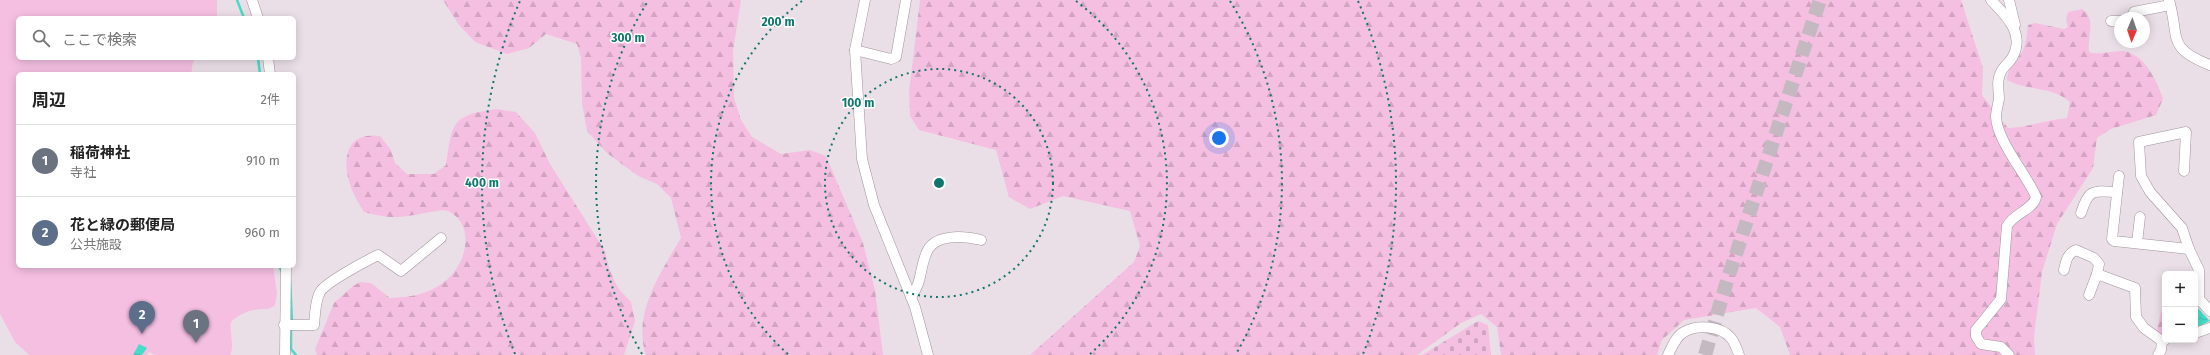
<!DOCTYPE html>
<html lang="ja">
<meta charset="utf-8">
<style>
body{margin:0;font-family:"Fira Sans","Noto Sans JP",sans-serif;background:#f2f2f2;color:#222}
.controls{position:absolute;right:12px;bottom:12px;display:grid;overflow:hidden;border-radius:6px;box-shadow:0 2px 10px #0003}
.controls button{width:36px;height:36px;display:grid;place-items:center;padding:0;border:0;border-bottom:1px solid #e0e0e0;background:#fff;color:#222;font:20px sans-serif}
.compass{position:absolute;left:2114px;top:12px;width:36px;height:36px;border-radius:50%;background:#fff;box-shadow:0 2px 10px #0003;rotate:182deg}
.you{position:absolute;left:1219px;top:138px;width:14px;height:14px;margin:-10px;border:3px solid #fff;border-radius:50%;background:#1a73e8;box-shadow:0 0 0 6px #1a73e833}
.badge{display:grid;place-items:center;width:26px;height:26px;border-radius:50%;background:#30766d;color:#fff;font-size:13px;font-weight:700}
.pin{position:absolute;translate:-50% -33px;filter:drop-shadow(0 1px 2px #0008)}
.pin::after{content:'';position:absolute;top:21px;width:14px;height:12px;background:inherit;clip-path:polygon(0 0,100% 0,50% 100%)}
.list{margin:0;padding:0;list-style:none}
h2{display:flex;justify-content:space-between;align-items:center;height:52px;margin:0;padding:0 16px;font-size:17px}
h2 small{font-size:13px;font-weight:400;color:#767676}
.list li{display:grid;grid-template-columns:26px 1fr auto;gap:12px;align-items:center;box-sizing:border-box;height:72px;padding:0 16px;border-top:1px solid #e0e0e0}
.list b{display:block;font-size:15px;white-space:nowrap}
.list p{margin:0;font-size:13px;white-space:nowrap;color:#767676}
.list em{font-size:13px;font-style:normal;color:#767676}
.icon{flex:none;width:22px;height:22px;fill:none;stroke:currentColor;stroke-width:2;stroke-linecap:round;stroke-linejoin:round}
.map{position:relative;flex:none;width:2210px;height:355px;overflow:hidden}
.search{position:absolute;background:#fff;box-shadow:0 2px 10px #0003;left:16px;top:16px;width:280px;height:44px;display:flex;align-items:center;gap:10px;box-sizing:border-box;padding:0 14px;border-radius:6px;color:#767676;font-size:15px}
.panel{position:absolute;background:#fff;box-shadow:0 2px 10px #0003;left:16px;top:72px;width:280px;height:196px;border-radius:6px}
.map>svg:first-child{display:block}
.green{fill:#f5bfe2}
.forest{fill:url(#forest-firs)}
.cemetery{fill:url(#cemetery-stones)}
.water{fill:url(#water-ripples)}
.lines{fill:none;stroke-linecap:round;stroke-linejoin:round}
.stream{stroke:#47dcca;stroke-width:2.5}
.highway-tunnel{stroke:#c4b9c0;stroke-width:14;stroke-dasharray:14 7;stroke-linecap:butt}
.minor-casing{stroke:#9f949b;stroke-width:11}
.minor{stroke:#fff;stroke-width:10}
.ring{fill:none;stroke:#0f766e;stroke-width:2;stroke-dasharray:2 4}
.centre{fill:#0f766e;stroke:#fff;stroke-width:2}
.ring-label{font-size:12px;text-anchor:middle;font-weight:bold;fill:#0f766e;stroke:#fff;stroke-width:3;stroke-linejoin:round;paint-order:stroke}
</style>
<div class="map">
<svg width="2210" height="355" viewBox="0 0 2210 355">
<defs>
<pattern id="forest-firs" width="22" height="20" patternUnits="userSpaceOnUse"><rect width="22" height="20" fill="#f5bfe2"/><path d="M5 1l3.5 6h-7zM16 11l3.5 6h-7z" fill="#d2a4c2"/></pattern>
<pattern id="cemetery-stones" width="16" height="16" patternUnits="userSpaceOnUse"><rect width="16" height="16" fill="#f5bfe2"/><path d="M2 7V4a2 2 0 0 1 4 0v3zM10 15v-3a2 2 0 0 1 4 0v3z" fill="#d2a4c2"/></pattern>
<pattern id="water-ripples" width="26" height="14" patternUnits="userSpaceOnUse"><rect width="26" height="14" fill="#47dcca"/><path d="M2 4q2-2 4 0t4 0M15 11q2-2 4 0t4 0" fill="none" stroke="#3ebcad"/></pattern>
</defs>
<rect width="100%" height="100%" fill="#ebdfe7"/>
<path class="green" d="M0,0H217V18H18V58H196L193,62L191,74H18V266H273L277,293L275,305C271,311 261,308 254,310C245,312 237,316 231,322C229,333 235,345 230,355H155L149,352L147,355H29L15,342L0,314Z"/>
<g class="forest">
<path d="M443,0H741L733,51L734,98L741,120L752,137L781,154L810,150L826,156L863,243L875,290L883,355H646C632,314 661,272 681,238L671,198L657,184L638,176L607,153L587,131L582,104L581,58L577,44L546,34L529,48L507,54L475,42L459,25Z"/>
<path d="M920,0H1961L1983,68L1982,95L2008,128C2028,127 2047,120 2067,118L2070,102C2052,86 2027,91 2007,80C2008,62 2021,60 2025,44C2027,38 2027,31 2028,25L2035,23L2064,29L2068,27L2066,20L2068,12L2082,9C2097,19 2087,36 2089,52C2099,56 2112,50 2123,51C2145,54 2157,81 2163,99L2156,115L2111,129L2097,138L2093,168L2057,224L2042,272L2034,337L2035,355H1790L1780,327L1756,308L1684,320L1662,340L1657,355H1501L1497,327L1481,314L1461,323L1417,355H1030L1134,262L1140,246L1130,211L1063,196L1030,209L1009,197L996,150L919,130L910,116L909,92Z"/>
<path d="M496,109L516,112L535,133L550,164L605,251L610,271L618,288L631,302L635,321L624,355H317L315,349L334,303L353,286L360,282L371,283L390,298C410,297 427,295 444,282C466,266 477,225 448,211C443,209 436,211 430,212C418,214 403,218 391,217C382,217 373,214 364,212C360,205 355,198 352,190C341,163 344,131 380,136L391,150L395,163L407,174H434L446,165C453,122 450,116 496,109Z"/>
<path d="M2162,307H2165V335H2162L2157,330Z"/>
</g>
<path class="cemetery" d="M1478,321L1488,325L1491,355H1422Z"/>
<g class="water">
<path d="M2195,305L2210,321L2195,328Z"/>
<path d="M139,344L147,348L142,355H133Z"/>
</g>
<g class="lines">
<g class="stream">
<path d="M237,0L244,18"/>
<path d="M258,58L260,74"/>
<path d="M279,266L283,274"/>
<path d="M290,279L292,322"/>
<path d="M291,327V349L296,355"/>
</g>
<path class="highway-tunnel" d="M1705,355L1728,278L1820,0"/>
<g class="minor-casing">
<g id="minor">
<path d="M252,0L258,18"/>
<path d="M865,0L855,50L862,159L874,205L915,307L928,355"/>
<path d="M1991,0C2006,16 2026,34 2012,58C2009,63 2003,67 2001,72C1996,81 1999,90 1999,99C1998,105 1996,111 1996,117C1997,141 2027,175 2036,197C2034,209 2013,214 2007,226L2001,299L1976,330V336L1981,344L2001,347L2009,355"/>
<path d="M2009,0L2015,25"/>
<path d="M2169,0C2180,38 2166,48 2210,65"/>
<path d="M2131,18L2134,12L2170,5"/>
<path d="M2111,21H2120"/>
<path d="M855,50L891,59L896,57L906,0"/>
<path d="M268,58L270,74"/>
<path d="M2184,171L2186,132L2139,142L2141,176L2150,192L2182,228L2189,249"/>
<path d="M2119,176L2112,239L2114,241L2189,249L2199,270V299L2210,311"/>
<path d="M2081,213C2089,188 2093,191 2117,192"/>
<path d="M2137,243L2140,217"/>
<path d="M2064,270C2066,261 2067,254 2076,250L2094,258L2099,264L2097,274"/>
<path d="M2089,295L2097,274L2135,288L2136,317L2144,328L2162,341"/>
<path d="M911,297C923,280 919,271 926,254C933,233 964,236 981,240"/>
<path d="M284,325H314C315,316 315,301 320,292C326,282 366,261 378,255L401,271L441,238"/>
<path d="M2195,333L2210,328"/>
<path d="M285,355L286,266"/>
<path d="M1668,355C1672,347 1676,336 1684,332C1697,324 1721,326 1731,338C1735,343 1737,349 1739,355"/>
<path d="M2158,355L2161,350L2162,341L2165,340"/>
</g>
</g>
<use href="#minor" class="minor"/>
</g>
<g class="ring">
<circle cx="939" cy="183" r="114"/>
<path d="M788 354A228 228 0 0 1 802 1M1076 1A228 228 0 0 1 1090 354"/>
<path d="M642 354A343 343 0 0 1 648 1M1230 1A343 343 0 0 1 1236 354"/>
<path d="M515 354A457 457 0 0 1 520 1M1358 1A457 457 0 0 1 1363 354"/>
</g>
<circle cx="939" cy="183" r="6" class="centre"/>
<g class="ring-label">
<text x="778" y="26">200 m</text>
<text x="628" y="42">300 m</text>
<text x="858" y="107">100 m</text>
<text x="482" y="187">400 m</text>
</g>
</svg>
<div class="controls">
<button>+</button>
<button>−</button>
</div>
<svg class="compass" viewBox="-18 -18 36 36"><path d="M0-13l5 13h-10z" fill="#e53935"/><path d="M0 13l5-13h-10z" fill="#767676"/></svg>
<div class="you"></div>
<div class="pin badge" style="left:196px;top:343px;background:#6b7280">1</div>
<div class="pin badge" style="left:142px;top:334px;background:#5c6f8a">2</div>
<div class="search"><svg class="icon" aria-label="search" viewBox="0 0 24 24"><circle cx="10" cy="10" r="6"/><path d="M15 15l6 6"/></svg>ここで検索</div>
<section class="panel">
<h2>周辺<small>2件</small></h2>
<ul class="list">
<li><span class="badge" style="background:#6b7280">1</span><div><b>稲荷神社</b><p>寺社</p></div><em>910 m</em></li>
<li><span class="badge" style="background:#5c6f8a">2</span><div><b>花と緑の郵便局</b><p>公共施設</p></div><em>960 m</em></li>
</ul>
</section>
</div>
